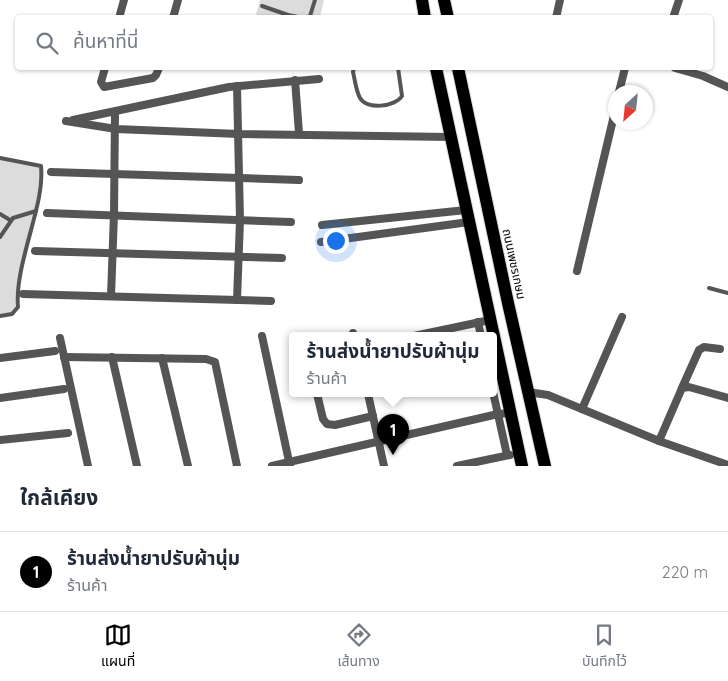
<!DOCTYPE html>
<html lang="th">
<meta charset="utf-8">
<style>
body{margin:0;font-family:Quicksand,"Noto Sans Thai",sans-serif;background:#f2f2f3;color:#1f2937}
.compass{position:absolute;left:608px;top:85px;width:45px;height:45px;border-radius:50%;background:#fff;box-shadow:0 1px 4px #0004;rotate:207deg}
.you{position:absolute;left:335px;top:240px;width:18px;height:18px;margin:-12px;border:4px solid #fff;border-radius:50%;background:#1a73e8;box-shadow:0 0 0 8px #1a73e833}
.badge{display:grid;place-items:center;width:32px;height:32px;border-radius:50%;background:#000;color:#fff;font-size:16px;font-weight:700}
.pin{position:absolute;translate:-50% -41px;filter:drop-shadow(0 1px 2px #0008)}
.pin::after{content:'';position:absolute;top:26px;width:18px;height:15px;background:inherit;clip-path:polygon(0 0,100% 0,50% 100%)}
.popup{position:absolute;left:289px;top:332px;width:208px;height:65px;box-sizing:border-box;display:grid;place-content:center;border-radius:5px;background:#fff;filter:drop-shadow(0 1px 4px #0005);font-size:16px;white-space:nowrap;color:#747a83}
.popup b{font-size:19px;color:#1f2937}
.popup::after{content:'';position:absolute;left:50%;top:100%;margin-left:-10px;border:10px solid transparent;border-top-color:#fff}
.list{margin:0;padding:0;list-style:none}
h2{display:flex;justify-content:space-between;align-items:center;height:65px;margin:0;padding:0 20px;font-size:21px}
h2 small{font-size:16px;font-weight:400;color:#747a83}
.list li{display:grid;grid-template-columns:32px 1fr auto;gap:15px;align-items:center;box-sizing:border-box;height:80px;padding:0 20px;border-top:1px solid #e0e1e3}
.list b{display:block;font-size:19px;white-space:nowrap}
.list p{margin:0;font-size:16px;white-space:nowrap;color:#747a83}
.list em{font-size:16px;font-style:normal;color:#747a83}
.icon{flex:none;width:28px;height:28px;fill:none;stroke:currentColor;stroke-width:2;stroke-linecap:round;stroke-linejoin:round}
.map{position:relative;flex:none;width:728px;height:466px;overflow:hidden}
.search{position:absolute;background:#fff;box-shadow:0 1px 4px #0004;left:15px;right:15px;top:15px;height:55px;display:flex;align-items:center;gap:12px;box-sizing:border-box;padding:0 18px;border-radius:5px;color:#747a83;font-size:19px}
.sheet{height:145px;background:#fff}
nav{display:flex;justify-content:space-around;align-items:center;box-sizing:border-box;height:70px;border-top:1px solid #e0e1e3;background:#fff;font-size:14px;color:#747a83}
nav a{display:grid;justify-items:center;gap:2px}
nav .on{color:#000}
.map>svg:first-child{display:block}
.green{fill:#dcdcdc}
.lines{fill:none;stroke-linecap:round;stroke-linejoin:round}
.primary-casing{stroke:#dbdbdb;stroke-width:14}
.lane{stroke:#555;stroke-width:4}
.street{stroke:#555;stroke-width:8}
.primary{stroke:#000;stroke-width:12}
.labels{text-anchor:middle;stroke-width:5;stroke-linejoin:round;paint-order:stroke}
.street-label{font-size:12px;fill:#000;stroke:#fff}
</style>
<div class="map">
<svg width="728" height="466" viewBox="0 0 728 466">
<rect width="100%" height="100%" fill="#fff"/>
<g class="green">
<path d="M260,0H324L320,17L255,18Z"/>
<path d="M0,157L35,166L41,169L34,221L16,292L15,315L0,317Z"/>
</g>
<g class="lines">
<g class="primary-casing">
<g id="primary">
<path d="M422,0L425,18"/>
<path d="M444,0L448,18"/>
<path d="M436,68L522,466"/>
<path d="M458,68L508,303L545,466"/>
</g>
</g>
<g class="lane">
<path d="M262,6L288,15L303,18"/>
<path d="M308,18L310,16L315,0"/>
<path d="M354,68L353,72C355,80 356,91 360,98C367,110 395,107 402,96L398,68"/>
<path d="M0,158L41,166C42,176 41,186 39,197C33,230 15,275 18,307L12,314L0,316"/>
<path d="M0,214L10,220"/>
<path d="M0,237L13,218L36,211"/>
<path d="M709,288L728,293"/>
</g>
<g class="street">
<path d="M119,18L124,0"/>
<path d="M173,18L178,0"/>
<path d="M556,18L560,0"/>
<path d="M673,18L679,0"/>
<path d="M105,68L101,82L104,87L153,78L156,75L159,68"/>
<path d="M675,68L703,76L728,87"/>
<path d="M295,80L299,133"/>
<path d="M619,92L625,68"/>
<path d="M73,120L229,87L319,79"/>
<path d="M66,121L116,129L239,134L451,137"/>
<path d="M51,172L299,180"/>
<path d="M47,213L291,222"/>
<path d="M322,225L466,210"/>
<path d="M321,242L469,222"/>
<path d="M35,251L282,258"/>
<path d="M577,271L616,107"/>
<path d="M23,294L271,301"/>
<path d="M111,296L114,214L115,112"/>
<path d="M237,300L240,220L237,86"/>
<path d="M478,322L481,336"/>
<path d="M353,333V336"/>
<path d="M262,336L290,466"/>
<path d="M414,336L490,320"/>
<path d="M60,338L88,466"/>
<path d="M64,357L206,359L215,362L237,466"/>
<path d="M112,357L137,466"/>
<path d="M0,358L55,351"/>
<path d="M162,358L188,466"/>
<path d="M682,388L699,350L704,347L720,349"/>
<path d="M493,392L507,455"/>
<path d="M528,392L548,395L659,441L728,465"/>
<path d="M317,394L323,419L327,424L335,425L373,416"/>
<path d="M368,394L384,466"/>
<path d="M0,398L64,389"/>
<path d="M582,409L622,317"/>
<path d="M0,440L68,433"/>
<path d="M659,441L682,388L689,387L728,398"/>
<path d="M272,466L498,414L510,413"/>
<path d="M457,466L510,455"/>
</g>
<use href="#primary" class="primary"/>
</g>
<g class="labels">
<g class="street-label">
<text transform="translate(514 264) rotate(78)" y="4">ถนนเพชรเกษม</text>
</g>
</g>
</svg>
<svg class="compass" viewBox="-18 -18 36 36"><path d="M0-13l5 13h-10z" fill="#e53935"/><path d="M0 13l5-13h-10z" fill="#747a83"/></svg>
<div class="you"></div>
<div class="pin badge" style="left:393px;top:455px">1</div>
<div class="popup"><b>ร้านส่งน้ำยาปรับผ้านุ่ม</b>ร้านค้า</div>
<div class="search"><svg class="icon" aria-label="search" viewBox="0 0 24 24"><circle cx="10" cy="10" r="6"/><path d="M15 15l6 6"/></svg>ค้นหาที่นี่</div>
</div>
<section class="sheet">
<h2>ใกล้เคียง<small></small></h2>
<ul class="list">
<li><span class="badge">1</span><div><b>ร้านส่งน้ำยาปรับผ้านุ่ม</b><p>ร้านค้า</p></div><em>220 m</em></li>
</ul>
</section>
<nav>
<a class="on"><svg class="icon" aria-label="map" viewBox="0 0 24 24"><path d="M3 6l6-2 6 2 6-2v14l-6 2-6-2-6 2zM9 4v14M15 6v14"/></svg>แผนที่</a>
<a><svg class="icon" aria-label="directions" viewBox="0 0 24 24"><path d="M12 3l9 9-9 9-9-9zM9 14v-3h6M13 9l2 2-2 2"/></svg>เส้นทาง</a>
<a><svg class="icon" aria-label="saved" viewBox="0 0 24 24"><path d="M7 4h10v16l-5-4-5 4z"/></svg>บันทึกไว้</a>
</nav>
